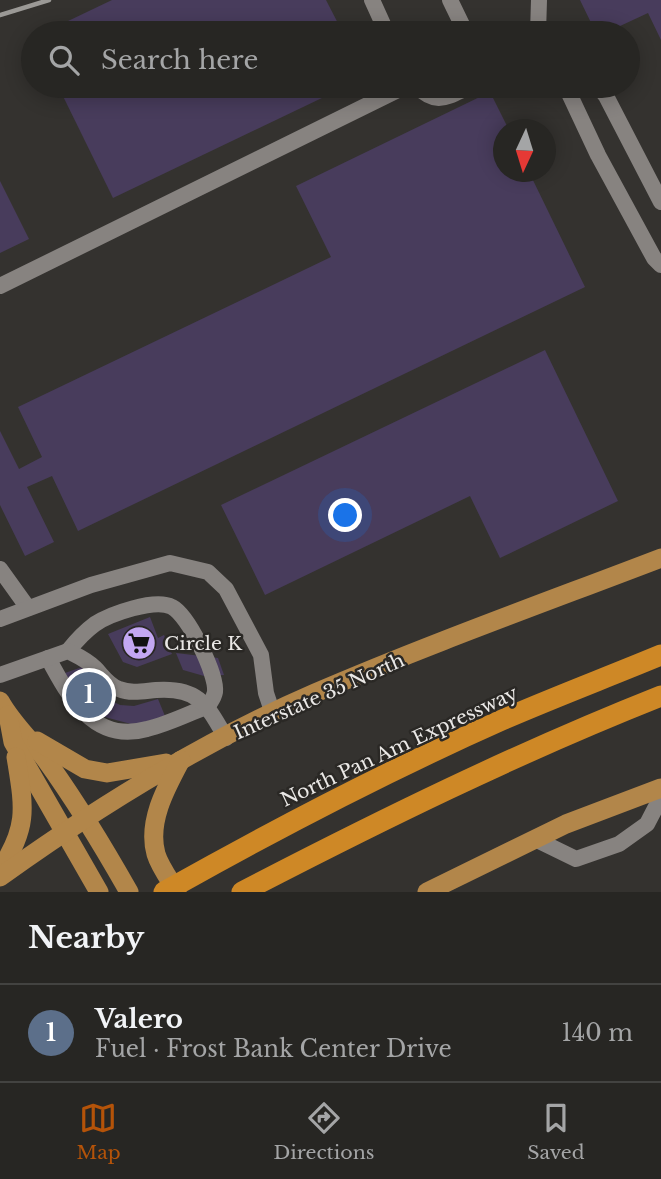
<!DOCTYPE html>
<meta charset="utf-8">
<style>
body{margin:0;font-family:"Libre Baskerville",serif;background:#333230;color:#f1f3f6}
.compass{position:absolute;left:493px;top:119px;width:63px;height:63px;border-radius:50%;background:#272623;box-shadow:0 4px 18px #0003;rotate:184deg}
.you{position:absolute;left:346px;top:516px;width:24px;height:24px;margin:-18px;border:5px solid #fff;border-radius:50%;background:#1a73e8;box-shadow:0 0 0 10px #1a73e833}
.badge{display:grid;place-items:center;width:46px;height:46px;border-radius:50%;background:#b45309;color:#fff;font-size:23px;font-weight:700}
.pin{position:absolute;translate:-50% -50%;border:4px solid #fff;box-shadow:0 2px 7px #0006}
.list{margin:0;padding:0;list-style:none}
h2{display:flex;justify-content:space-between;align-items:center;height:91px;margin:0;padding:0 28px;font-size:30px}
h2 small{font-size:23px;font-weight:400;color:#a4a5a6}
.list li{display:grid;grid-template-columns:46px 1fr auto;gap:21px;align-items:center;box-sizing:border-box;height:98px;padding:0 28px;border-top:2px solid #434341}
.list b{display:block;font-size:26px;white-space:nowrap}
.list p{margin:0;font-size:23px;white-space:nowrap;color:#a4a5a6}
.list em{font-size:23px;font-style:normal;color:#a4a5a6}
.icon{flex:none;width:38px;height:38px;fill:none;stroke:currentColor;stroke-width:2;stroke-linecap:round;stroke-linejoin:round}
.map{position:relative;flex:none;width:661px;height:892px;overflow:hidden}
.search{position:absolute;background:#272623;box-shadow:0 4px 18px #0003;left:21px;right:21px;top:21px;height:77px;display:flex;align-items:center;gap:18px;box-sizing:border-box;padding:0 24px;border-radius:38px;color:#a4a5a6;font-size:26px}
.sheet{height:189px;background:#272623}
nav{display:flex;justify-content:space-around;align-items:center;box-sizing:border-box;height:98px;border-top:2px solid #434341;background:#272623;font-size:19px;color:#a4a5a6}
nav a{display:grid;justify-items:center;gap:4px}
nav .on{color:#b45309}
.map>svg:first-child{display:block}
.building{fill:#483c5c}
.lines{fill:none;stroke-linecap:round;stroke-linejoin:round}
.minor{stroke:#878380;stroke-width:16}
.major{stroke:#b2864a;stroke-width:19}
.highway{stroke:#ce8826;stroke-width:21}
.rail{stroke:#9b9996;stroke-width:4.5}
.labels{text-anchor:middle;stroke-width:5;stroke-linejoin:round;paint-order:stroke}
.poi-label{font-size:19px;fill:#eae8e6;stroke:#2a2825;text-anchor:start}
.street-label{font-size:19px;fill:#eae8e6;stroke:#2a2825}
</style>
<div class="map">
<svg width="661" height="892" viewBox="0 0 661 892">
<rect width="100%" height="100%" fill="#34322f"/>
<g class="building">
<path d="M112,0H326L343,33H43Z"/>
<path d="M580,0H661V40L648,13L605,33H596Z"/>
<path d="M58,86H347L113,198Z"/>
<path d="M490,92L509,130H504V172H529L585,287L78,531L52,476L27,487L54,542L25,556L0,505V431L19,469L42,457L18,407L331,257L296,186Z"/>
<path d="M0,181L29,239L0,253Z"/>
<path d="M545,350L618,501L500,558L470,496L265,595L221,505Z"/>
<path d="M150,617L158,638L164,635L172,654L137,667L123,662L108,634Z"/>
<path d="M176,653L218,658L224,675L204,676L183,670Z"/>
<path d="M82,667L90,684L110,700L120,705L134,706L158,699L165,716L149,722L131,724L101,716L78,697L65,673Z"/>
</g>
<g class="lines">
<g class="minor">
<path d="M372,0L387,33"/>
<path d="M450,0L466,33"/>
<path d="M538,33L539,0"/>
<path d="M417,86C436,107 448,96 471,86"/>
<path d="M562,86L567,89L598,155L654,258L661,265"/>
<path d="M598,86L606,96L661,202"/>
<path d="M0,286L406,86"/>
<path d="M0,569L28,608"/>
<path d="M0,619L91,585L170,563L208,572L226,589L261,655L266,693L273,714"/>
<path d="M48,658C69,697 94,744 147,729C168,724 188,714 208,706C211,701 214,698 215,692C217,674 188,615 172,607C155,598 110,614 95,624C84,632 76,641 68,651"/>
<path d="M0,675L68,651C78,656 87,660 95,668C103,676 108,685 119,689C131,694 144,691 156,690C199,687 207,705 226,738"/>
<path d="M535,839L576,859L619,844L647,824L661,797"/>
</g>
<g class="major">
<path d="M0,701C12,723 31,740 46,760C77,803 103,846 129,892"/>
<path d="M8,715L13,742L99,892"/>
<path d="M37,741L85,769L107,773L166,763"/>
<path d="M0,870C29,826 24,807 16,757"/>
<path d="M0,877C99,806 204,741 315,693C429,644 546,602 661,558"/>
<path d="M177,892C170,880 160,867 156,854C147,822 166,788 181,760"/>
<path d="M427,892L566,824L661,788"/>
</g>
<g class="highway">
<path d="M164,892C274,830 387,771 502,720C555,697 608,677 661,655"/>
<path d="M242,892C379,821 517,753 661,696"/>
</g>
<path class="rail" d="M0,15L49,0"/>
</g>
<defs>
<g id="supermarket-disc" transform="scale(1.75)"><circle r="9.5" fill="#c3a7f2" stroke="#2a2825"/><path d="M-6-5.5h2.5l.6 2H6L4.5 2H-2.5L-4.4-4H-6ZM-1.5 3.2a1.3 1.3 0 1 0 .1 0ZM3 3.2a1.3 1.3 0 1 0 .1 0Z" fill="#111"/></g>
</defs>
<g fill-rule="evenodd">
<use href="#supermarket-disc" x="139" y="643"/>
</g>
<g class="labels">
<g class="poi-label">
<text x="164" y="650">Circle K</text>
</g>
<g class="street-label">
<text transform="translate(319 696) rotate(-24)" y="7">Interstate 35 North</text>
<text transform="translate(399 746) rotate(-25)" y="7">North Pan Am Expressway</text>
</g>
</g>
</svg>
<svg class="compass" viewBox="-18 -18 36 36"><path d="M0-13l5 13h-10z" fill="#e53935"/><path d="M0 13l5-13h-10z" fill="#a4a5a6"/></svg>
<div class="you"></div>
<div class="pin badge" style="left:89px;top:695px;background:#5c6f8a">1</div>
<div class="search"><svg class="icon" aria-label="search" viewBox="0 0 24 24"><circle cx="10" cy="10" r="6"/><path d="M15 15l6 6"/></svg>Search here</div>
</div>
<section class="sheet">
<h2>Nearby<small></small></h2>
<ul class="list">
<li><span class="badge" style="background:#5c6f8a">1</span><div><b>Valero</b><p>Fuel · Frost Bank Center Drive</p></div><em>140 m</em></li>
</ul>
</section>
<nav>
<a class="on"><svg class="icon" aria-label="map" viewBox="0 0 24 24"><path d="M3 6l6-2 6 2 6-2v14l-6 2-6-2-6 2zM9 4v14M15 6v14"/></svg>Map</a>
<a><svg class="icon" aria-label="directions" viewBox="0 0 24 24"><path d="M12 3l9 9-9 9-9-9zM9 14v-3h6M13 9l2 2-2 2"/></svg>Directions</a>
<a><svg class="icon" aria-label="saved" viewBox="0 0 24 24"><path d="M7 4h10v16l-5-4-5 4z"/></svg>Saved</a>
</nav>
